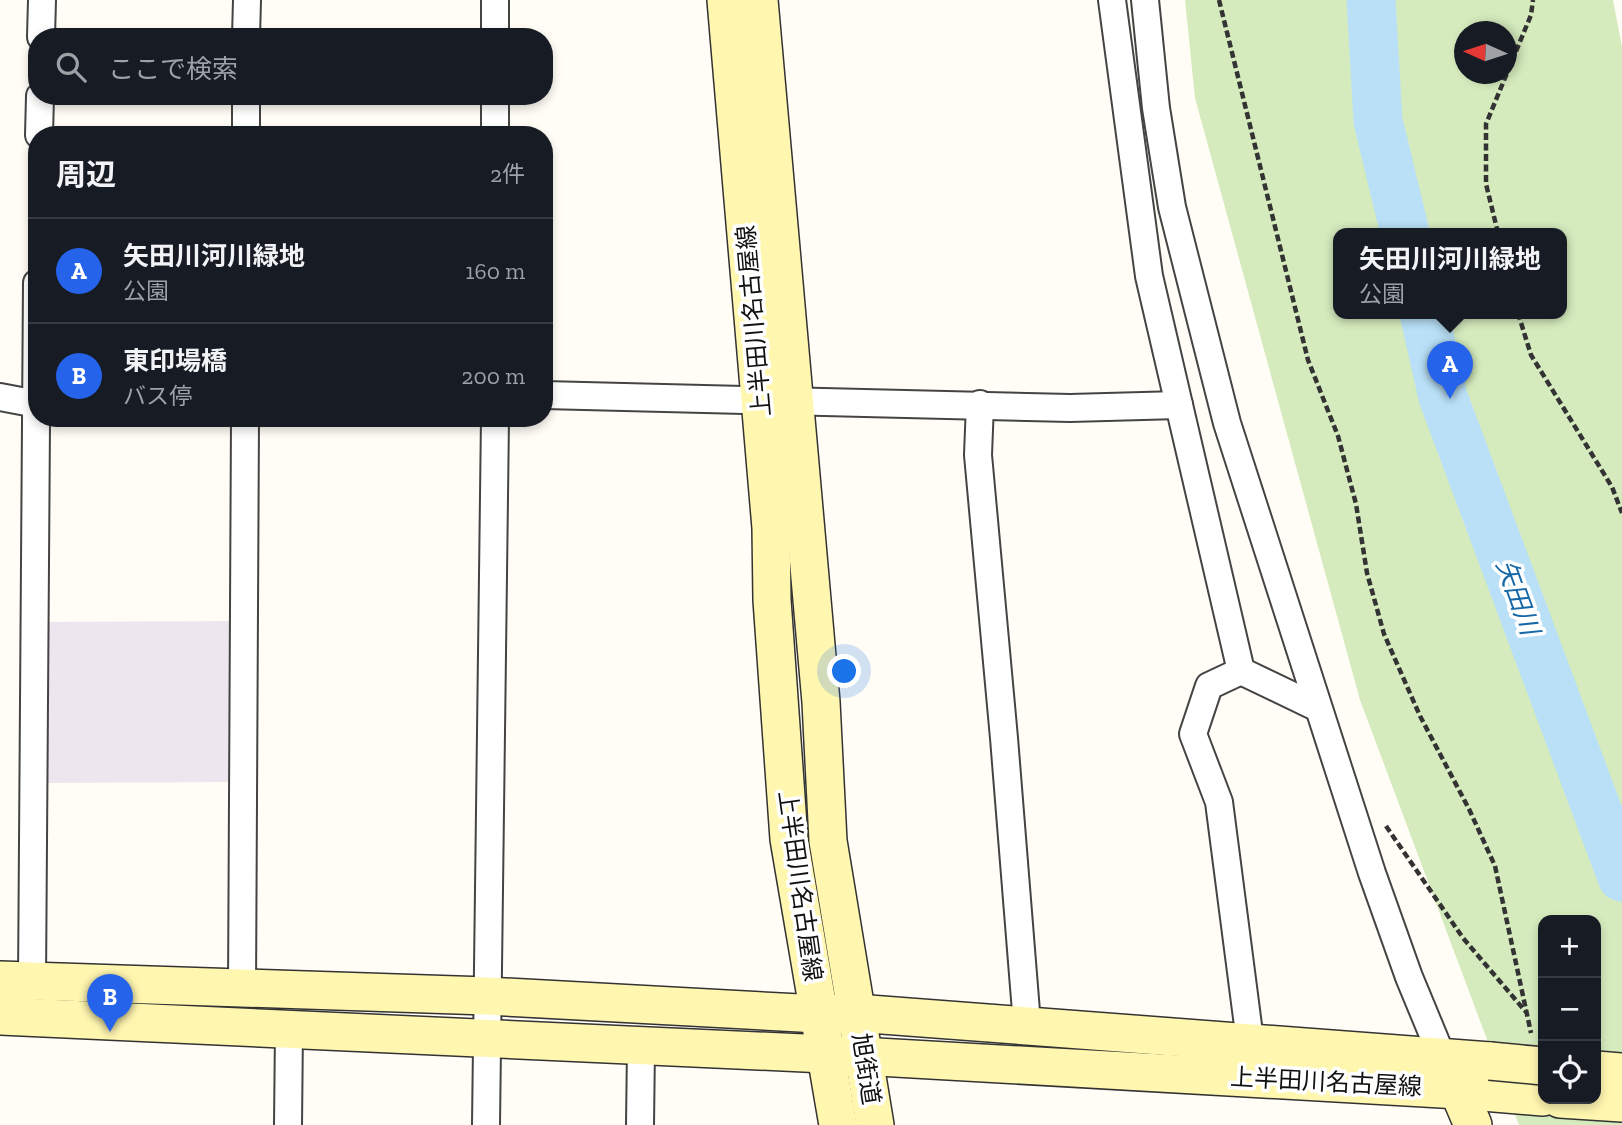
<!DOCTYPE html>
<html lang="ja">
<meta charset="utf-8">
<style>
body{margin:0;font-family:"Zilla Slab","Noto Sans JP",serif;background:#242831;color:#f1f3f6}
.controls{position:absolute;right:21px;bottom:21px;display:grid;overflow:hidden;border-radius:14px;box-shadow:0 4px 10px #0003}
.controls button{width:63px;height:63px;display:grid;place-items:center;padding:0;border:0;border-bottom:2px solid #363941;background:#171b24;color:#f1f3f6;font:35px sans-serif}
.compass{position:absolute;left:1454px;top:21px;width:63px;height:63px;border-radius:50%;background:#171b24;box-shadow:0 4px 10px #0003;rotate:273deg}
.you{position:absolute;left:845px;top:672px;width:24px;height:24px;margin:-18px;border:5px solid #fff;border-radius:50%;background:#1a73e8;box-shadow:0 0 0 10px #1a73e833}
.badge{display:grid;place-items:center;width:46px;height:46px;border-radius:50%;background:#2563eb;color:#fff;font-size:23px;font-weight:700}
.pin{position:absolute;translate:-50% -58px;filter:drop-shadow(0 2px 4px #0008)}
.pin::after{content:'';position:absolute;top:37px;width:24px;height:21px;background:inherit;clip-path:polygon(0 0,100% 0,50% 100%)}
.popup{position:absolute;left:1333px;top:228px;width:234px;height:91px;box-sizing:border-box;display:grid;place-content:center;border-radius:14px;background:#171b24;filter:drop-shadow(0 2px 5px #0005);font-size:23px;white-space:nowrap;color:#9ea1a6}
.popup b{font-size:26px;color:#f1f3f6}
.popup::after{content:'';position:absolute;left:50%;top:100%;margin-left:-14px;border:14px solid transparent;border-top-color:#171b24}
.list{margin:0;padding:0;list-style:none}
h2{display:flex;justify-content:space-between;align-items:center;height:91px;margin:0;padding:0 28px;font-size:30px}
h2 small{font-size:23px;font-weight:400;color:#9ea1a6}
.list li{display:grid;grid-template-columns:46px 1fr auto;gap:21px;align-items:center;box-sizing:border-box;height:105px;padding:0 28px;border-top:2px solid #363941}
.list b{display:block;font-size:26px;white-space:nowrap}
.list p{margin:0;font-size:23px;white-space:nowrap;color:#9ea1a6}
.list em{font-size:23px;font-style:normal;color:#9ea1a6}
.icon{flex:none;width:38px;height:38px;fill:none;stroke:currentColor;stroke-width:2;stroke-linecap:round;stroke-linejoin:round}
.map{position:relative;flex:none;width:1622px;height:1125px;overflow:hidden}
.search{position:absolute;background:#171b24;box-shadow:0 4px 10px #0003;left:28px;top:28px;width:525px;height:77px;display:flex;align-items:center;gap:18px;box-sizing:border-box;padding:0 24px;border-radius:28px;color:#9ea1a6;font-size:26px}
.panel{position:absolute;background:#171b24;box-shadow:0 4px 10px #0003;left:28px;top:126px;width:525px;height:301px;border-radius:28px}
.map>svg:first-child{display:block}
.industrial{fill:#eee6ef}
.green{fill:#d5ebbd;fill-rule:evenodd}
.lines{fill:none;stroke-linecap:round;stroke-linejoin:round}
.river{stroke:#b9e0f7;stroke-width:49}
.street-casing{stroke:#444;stroke-width:30}
.secondary-casing{stroke:#333;stroke-width:40}
.path{stroke:#333;stroke-width:4.5;stroke-dasharray:7 3.5;stroke-linecap:butt}
.street{stroke:#fff;stroke-width:26}
.secondary{stroke:#fff6b0;stroke-width:37}
.secondary-bridge-casing{stroke:#333;stroke-width:40;stroke-linecap:butt}
.secondary-bridge{stroke:#fff6b0;stroke-width:37}
.labels{text-anchor:middle;stroke-width:7;stroke-linejoin:round;paint-order:stroke}
.street-label{font-size:24px;fill:#111;stroke:#fff}
.water-label{font-size:26px;font-style:italic;fill:#1768a6;stroke:#fff}
</style>
<div class="map">
<svg width="1622" height="1125" viewBox="0 0 1622 1125">
<rect width="100%" height="100%" fill="#fffdf5"/>
<path class="industrial" d="M229,621L230,782L44,783L43,622Z"/>
<path class="green" d="M1185,0H1613L1622,47V1125H1519L1360,700L1195,98ZM1464,32H1506V74H1464ZM1338,233H1562V313H1338ZM1543,920H1596V1099H1543Z"/>
<g class="lines">
<g class="river">
<path d="M1371,0L1378,121L1405,233"/>
<path d="M1424,313L1443,397L1622,877"/>
</g>
<g class="street-casing">
<g id="street">
<path d="M495,0V37"/>
<path d="M1112,0L1149,276L1241,671L1318,708"/>
<path d="M1145,0L1156,108L1172,207L1227,423L1372,873L1409,977L1443,1059"/>
<path d="M41,37L42,0"/>
<path d="M246,37L247,0"/>
<path d="M495,96V135"/>
<path d="M39,135L40,96"/>
<path d="M246,135V96"/>
<path d="M544,395L1070,408L1179,405"/>
<path d="M0,397L37,404"/>
<path d="M980,404L978,455L1004,738L1027,1024"/>
<path d="M1241,671L1209,686L1193,734L1219,802L1250,1041"/>
<path d="M32,982L37,283"/>
<path d="M242,990L245,418"/>
<path d="M288,1125L289,1029"/>
<path d="M486,1125L495,418"/>
<path d="M640,1125L641,1047"/>
</g>
</g>
<g class="secondary-casing">
<g id="secondary">
<path d="M726,0L771,528L772,600L789,839L838,1125"/>
<path d="M759,0L821,702L828,841L875,1125"/>
<path d="M0,980L487,996L819,1014L856,1013L1490,1061"/>
<path d="M0,1016L825,1054L1459,1090L1543,1097"/>
<path d="M1596,1070L1622,1072"/>
<path d="M1450,1071L1473,1125"/>
<path d="M1560,1099L1622,1103"/>
</g>
</g>
<g class="path">
<path d="M1219,0L1308,360L1338,436L1356,504L1367,573L1384,634L1420,716L1469,809L1495,866L1531,1033"/>
<path d="M1498,233L1486,184V124L1531,15L1533,0"/>
<path d="M1518,313L1531,355L1612,487L1622,513"/>
<path d="M1386,826L1463,938L1526,1012"/>
</g>
<use href="#street" class="street"/>
<use href="#secondary" class="secondary"/>
<g class="secondary-bridge-casing">
<path id="secondary-bridge" d="M1490,1061L1543,1066"/>
</g>
<use href="#secondary-bridge" class="secondary-bridge"/>
</g>
<g class="labels">
<g class="street-label">
<text transform="translate(754 321) rotate(-95)" y="8">上半田川名古屋線</text>
<text transform="translate(800 886) rotate(82)" y="8">上半田川名古屋線</text>
<text transform="translate(866 1069) rotate(81)" y="8">旭街道</text>
<text transform="translate(1326 1082) rotate(3)" y="8">上半田川名古屋線</text>
</g>
<g class="water-label">
<text transform="translate(1518 597) rotate(70)" y="9">矢田川</text>
</g>
</g>
</svg>
<div class="controls">
<button>+</button>
<button>−</button>
<button><svg class="icon" aria-label="locate" viewBox="0 0 24 24"><circle cx="12" cy="12" r="6"/><path d="M12 2v4M12 18v4M2 12h4M18 12h4"/></svg></button>
</div>
<svg class="compass" viewBox="-18 -18 36 36"><path d="M0-13l5 13h-10z" fill="#e53935"/><path d="M0 13l5-13h-10z" fill="#9ea1a6"/></svg>
<div class="you"></div>
<div class="pin badge" style="left:1450px;top:399px">A</div>
<div class="popup"><b>矢田川河川緑地</b>公園</div>
<div class="pin badge" style="left:110px;top:1032px">B</div>
<div class="search"><svg class="icon" aria-label="search" viewBox="0 0 24 24"><circle cx="10" cy="10" r="6"/><path d="M15 15l6 6"/></svg>ここで検索</div>
<section class="panel">
<h2>周辺<small>2件</small></h2>
<ul class="list">
<li><span class="badge">A</span><div><b>矢田川河川緑地</b><p>公園</p></div><em>160 m</em></li>
<li><span class="badge">B</span><div><b>東印場橋</b><p>バス停</p></div><em>200 m</em></li>
</ul>
</section>
</div>
